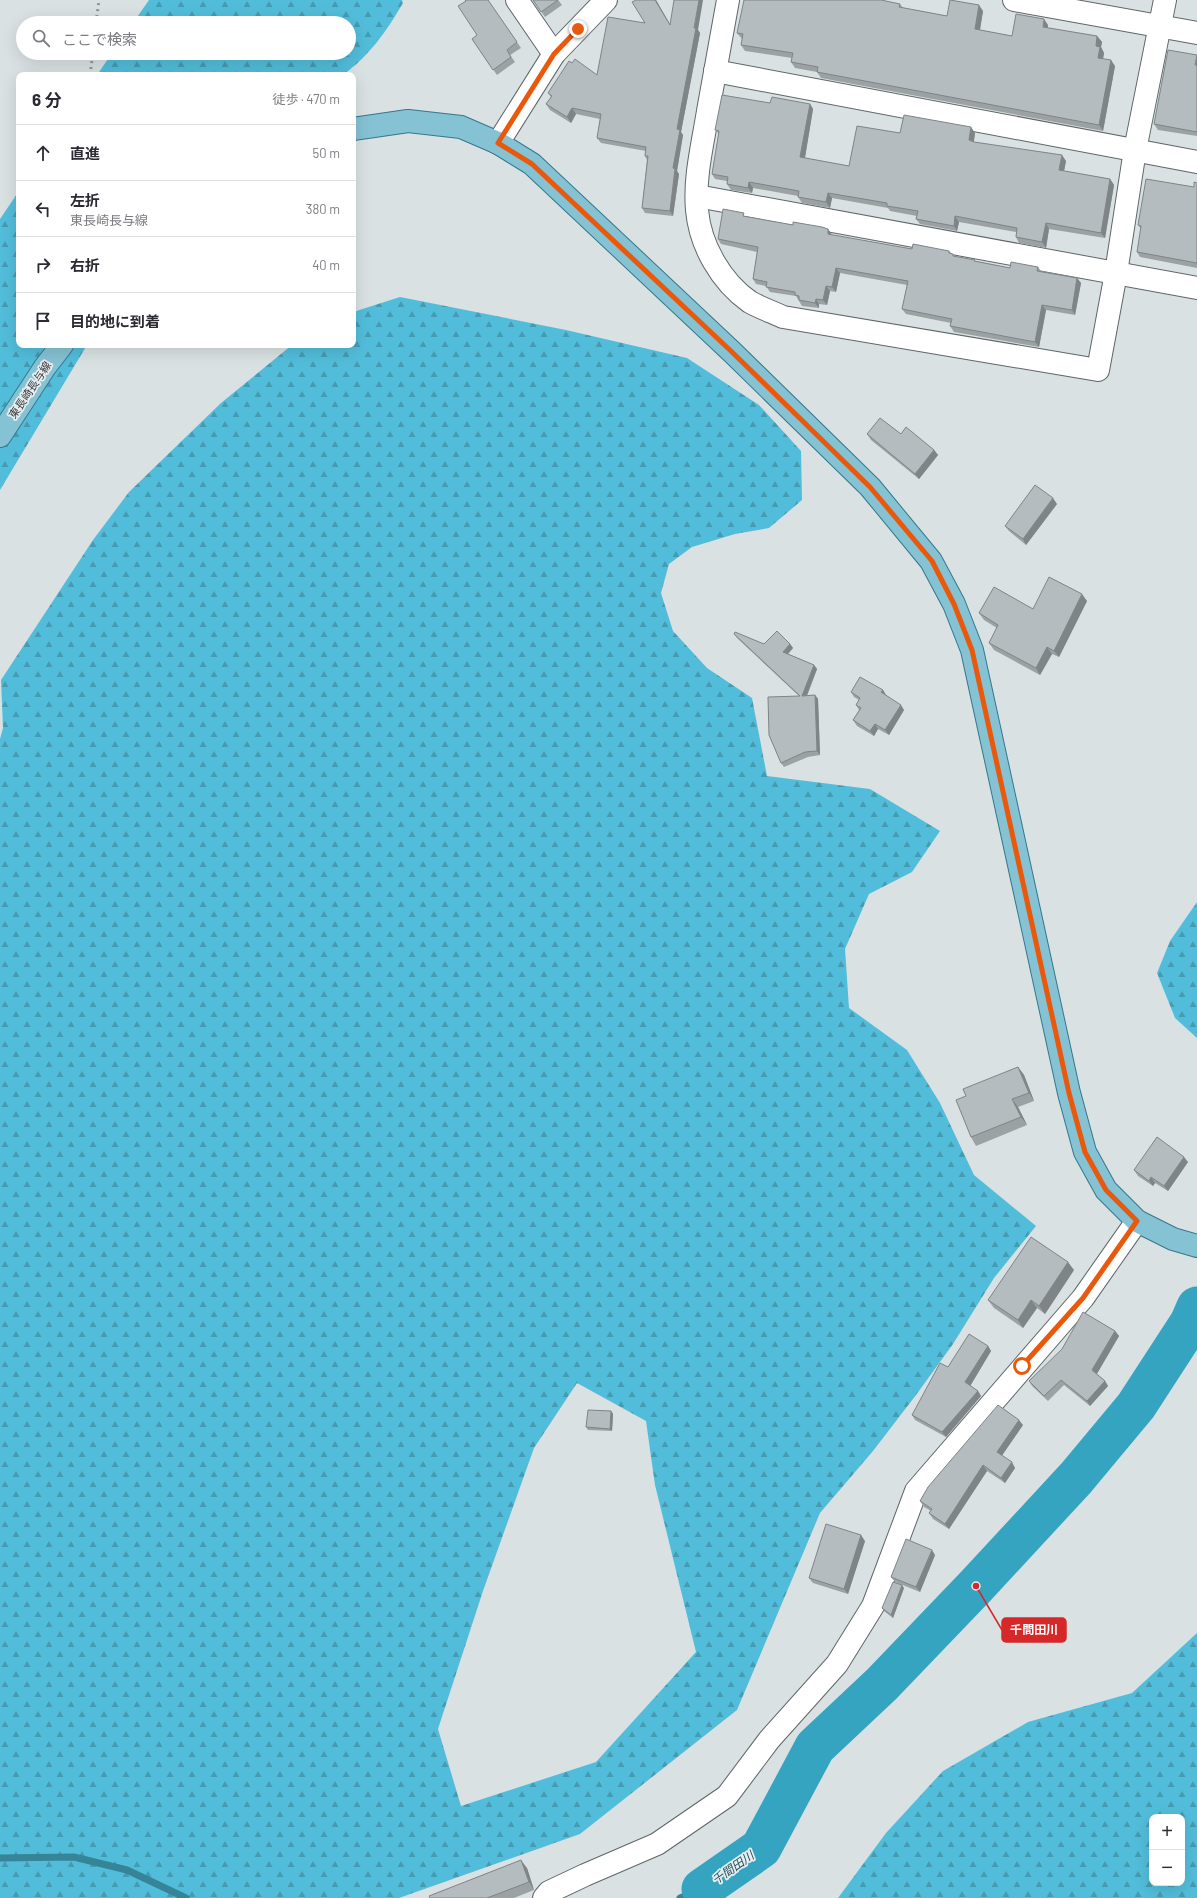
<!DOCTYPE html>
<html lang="ja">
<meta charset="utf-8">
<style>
body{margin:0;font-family:Barlow,"Noto Sans JP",sans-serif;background:#f7f7f7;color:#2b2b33}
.controls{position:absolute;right:12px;bottom:12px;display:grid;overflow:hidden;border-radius:8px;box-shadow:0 4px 16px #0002}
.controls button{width:36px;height:36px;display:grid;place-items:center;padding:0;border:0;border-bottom:1px solid #e1e1e2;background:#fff;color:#2b2b33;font:20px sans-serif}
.stop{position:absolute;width:12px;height:12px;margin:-9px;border:3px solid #ea580c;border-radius:50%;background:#fff}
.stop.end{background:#ea580c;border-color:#fff;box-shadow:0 1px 4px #0008}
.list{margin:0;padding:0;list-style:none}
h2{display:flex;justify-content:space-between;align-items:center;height:52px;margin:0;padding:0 16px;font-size:17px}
h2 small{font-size:13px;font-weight:400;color:#7c7c81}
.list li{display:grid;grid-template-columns:26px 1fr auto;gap:12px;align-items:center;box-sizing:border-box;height:56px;padding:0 16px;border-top:1px solid #e1e1e2}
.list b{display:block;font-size:15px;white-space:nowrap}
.list p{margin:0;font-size:13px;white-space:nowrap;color:#7c7c81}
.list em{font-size:13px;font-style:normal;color:#7c7c81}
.icon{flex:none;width:22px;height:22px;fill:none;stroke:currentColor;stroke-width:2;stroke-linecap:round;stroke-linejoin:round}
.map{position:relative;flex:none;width:1197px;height:1898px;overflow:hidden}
.search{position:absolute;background:#fff;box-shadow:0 4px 16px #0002;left:16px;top:16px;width:340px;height:44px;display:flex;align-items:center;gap:10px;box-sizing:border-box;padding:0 14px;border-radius:22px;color:#7c7c81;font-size:15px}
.panel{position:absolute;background:#fff;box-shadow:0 4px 16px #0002;left:16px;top:72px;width:340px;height:276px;border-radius:8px}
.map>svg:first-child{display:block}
.forest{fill:url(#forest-firs);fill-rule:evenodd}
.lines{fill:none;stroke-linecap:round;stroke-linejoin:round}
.stream{stroke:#358498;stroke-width:7}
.river{stroke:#34a4c0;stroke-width:41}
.street-casing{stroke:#5f6668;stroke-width:24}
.secondary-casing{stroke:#5f6668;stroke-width:24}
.primary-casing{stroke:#34788a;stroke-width:24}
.street{stroke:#fff;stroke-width:22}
.secondary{stroke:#fff;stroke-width:22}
.primary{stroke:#85c2d3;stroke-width:22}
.rail{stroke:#8f9597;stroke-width:3;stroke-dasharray:2 4;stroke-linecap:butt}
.wall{fill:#9ca2a4}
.shaded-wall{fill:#7f8486}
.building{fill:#b5bcbf;stroke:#7f8486}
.route{stroke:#ea580c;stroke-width:5}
.labels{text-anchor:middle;stroke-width:3.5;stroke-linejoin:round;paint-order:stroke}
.street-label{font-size:11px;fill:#373a3b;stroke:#e7eef1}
.water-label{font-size:12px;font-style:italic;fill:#22505d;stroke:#e7eef1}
.leader{fill:none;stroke:#d62828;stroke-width:1.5}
.callout-dot{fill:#d62828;stroke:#e7eef1;stroke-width:1.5}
.callout{fill:#d62828;stroke:#d62828;stroke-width:1.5}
.callout-label{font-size:12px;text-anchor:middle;font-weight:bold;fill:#fff}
</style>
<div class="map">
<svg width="1197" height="1898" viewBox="0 0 1197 1898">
<defs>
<pattern id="forest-firs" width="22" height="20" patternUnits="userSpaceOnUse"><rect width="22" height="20" fill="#52bdda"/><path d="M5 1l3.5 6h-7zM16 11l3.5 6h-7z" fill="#459bb2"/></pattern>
</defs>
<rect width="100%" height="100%" fill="#d9e1e3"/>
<g class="forest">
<path d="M149,0H402L403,3C386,32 370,55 343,75H97L112,53H349V23H133Z"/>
<path d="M19,191V345H87L0,490V219Z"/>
<path d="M400,297L566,330L687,358L759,405L801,451L802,500L769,528L735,534L692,547L669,564L661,593L673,631L707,668L752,698L767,776L870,789L940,831L912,872L869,894L845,949L849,1008L907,1050L940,1103L974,1175L1036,1226L994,1278L953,1344L916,1395L873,1451L820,1513L737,1710L580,1834L399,1898H0V739L3,728L1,680L93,540L129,492L221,403L292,345H353V312ZM577,1383L646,1421L655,1485L696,1652L596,1762L461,1806L438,1729L483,1591L534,1448Z"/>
<path d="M1197,902V1038L1175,1018L1157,973L1170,941Z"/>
<path d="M1197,1633V1898H838L886,1833L943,1771L1028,1722L1132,1693ZM1152,1817H1182V1883H1152Z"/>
</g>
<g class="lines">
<g class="stream">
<path d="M0,1858L74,1857L127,1870L186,1898"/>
<path d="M680,1898L702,1889"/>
</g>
<path class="river" d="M702,1889L761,1848L815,1747L882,1684L976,1586L1076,1478L1136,1406L1190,1323L1197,1307"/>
<g class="street-casing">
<g id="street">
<path d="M517,0L554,54"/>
<path d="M728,0C721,37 715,74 708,111C703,143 694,177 697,210C700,245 721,282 750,302C761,308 772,312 783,317L1098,370L1116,273L1135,150L1165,0"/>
<path d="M715,71L1197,162"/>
<path d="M697,196L1197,288"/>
<path d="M544,1898L549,1892L585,1875L657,1844L727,1796L769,1740L837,1664L873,1606L916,1491L1083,1298L1137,1221"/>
</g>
</g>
<g class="secondary-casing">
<g id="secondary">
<path d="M1014,0L1197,33"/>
<path d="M498,143L554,54L606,0"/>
</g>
</g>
<g class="primary-casing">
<g id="primary">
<path d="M353,129L408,121L461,127L498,143L532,164L732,352L870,487L931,561L954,604L972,650L1069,1093L1085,1152L1106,1190L1137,1221L1173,1239L1197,1246"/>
<path d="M0,436L45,367L62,345"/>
</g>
</g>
<use href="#street" class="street"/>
<use href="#secondary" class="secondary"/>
<use href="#primary" class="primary"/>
<g class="rail">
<path d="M96,23L99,0"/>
<path d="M90,75L93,53"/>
</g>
</g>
<g class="wall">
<path d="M488,0L521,48L510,55L515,62L497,75L472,39L477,35L465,1Z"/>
<path d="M533,0H558L562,5L545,17Z"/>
<path d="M656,0L670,24L698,30L700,33L681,132L683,135L677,171L679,174L673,216L645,213L642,208L647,160L645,156L646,151L601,143L597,138L600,119L576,114L571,123L550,110L546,104L551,97L548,93L597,75L645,23Z"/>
<path d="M900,4L903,8L947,16L983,11L980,30L1012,36L1048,25V28L1097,36L1102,42L1101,47L1104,53L1103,59L1115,66L1103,131L821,78L817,72L795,68L791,62L792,58L745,51L741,45L742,39L737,33Z"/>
<path d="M1197,55V136L1158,130L1154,124Z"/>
<path d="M770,103L810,104L813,109L805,158L849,166L900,133H975L974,142L1066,161L1064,171L1110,179L1114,185L1105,238L1049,229L1046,248L1019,243L1016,237V232L959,222L957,231L920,224L916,219L917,216L890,211L888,208L832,198L830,208L802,203L798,197V196L753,188L752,193L731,190L727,184V181L715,179L712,174L719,134L715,130Z"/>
<path d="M1197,183V268L1140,257L1137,252L1141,229L1138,225L1194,187Z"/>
<path d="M747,217L793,225L828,229L832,235L912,249L949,251L954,256L976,261L1010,268L1038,267L1041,271L1077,278L1081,283L1075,315L1046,310L1039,347L954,332L950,326L951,323L906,314L902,309L907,285L840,273L836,292L830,291L827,305L819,304V308L802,306L796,296L770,292L766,286L756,284L753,279L757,252L721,244L718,239Z"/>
<path d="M867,434H901L934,450L938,455L919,479L871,440Z"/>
<path d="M1057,504L1026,545L1009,531L1005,526Z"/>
<path d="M1087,601L1059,657L1052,654L1040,675L994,650L989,643L997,628L984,620L979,613L1033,609Z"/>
<path d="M734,634L764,644H790L793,648L788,654L814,665L817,669L807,696L815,695L818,699L820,755L808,757L784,767L781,763L799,696L737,638Z"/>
<path d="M883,690L886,695L904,710L889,735L878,729L874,736L857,726L853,720L859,710L856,705L859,700L854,697L851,692Z"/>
<path d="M1018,1067L1024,1075L1034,1101L1018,1107L1027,1125L976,1146L971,1137L966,1096Z"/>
<path d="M1188,1162L1168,1191L1155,1183L1153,1186L1138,1176L1134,1170Z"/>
<path d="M1074,1270L1045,1314L1037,1308L1023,1328L994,1308L988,1300Z"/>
<path d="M1115,1331L1119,1336L1097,1374L1105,1381L1108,1386L1090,1406L1064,1385L1048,1401L1032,1386L1029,1381Z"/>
<path d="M988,1346L991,1351L970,1386L978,1391L981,1396L946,1437L915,1420L912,1415L948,1367Z"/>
<path d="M611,1411L613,1414L612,1431L588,1430L586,1427Z"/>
<path d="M1023,1425L1002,1455L1015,1468L1005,1483L987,1471L949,1529L933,1519L929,1513L931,1511L924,1507L920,1501Z"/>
<path d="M865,1541L848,1594L813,1583L809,1578Z"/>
<path d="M935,1555L920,1592L895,1582L891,1577Z"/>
<path d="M904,1588L893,1618L884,1611L882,1608Z"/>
<path d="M527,1868L534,1890L514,1898H430Z"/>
</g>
<g class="shaded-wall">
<path d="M655,0H656L673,30Z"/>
<path d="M699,0H703L698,30L700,33L681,132L683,135L677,171L679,174L673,216L670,211L673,168L677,129Z"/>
<path d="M979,5L983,11L979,35L975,29Z"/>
<path d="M1044,19L1048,25L1047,33L1043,27Z"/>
<path d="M1097,36L1102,42L1101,47L1104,53L1102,64L1098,58L1096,46Z"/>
<path d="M1197,55V68L1195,65Z"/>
<path d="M1111,60L1115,66L1103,131L1099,125Z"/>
<path d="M810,104L813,109L804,163L800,157Z"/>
<path d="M572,108L576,114L571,123L567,117Z"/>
<path d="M971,127L975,133L973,146L969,140Z"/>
<path d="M1062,155L1066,161L1063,176L1059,170Z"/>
<path d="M1110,179L1114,185L1105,238L1101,233Z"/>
<path d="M749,182L753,188L752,193L748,188Z"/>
<path d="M828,193L832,198L830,208L826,202Z"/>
<path d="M955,216L959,222L957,231L954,226Z"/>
<path d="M1046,223L1049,229L1046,248L1042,242Z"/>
<path d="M828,229L832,235L828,234Z"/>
<path d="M836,268L840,273L836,292L832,287Z"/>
<path d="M1077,278L1081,283L1075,315L1072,310Z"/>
<path d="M826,286L830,291L827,305L823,300Z"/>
<path d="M816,299L819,304V308L815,303Z"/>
<path d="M1042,305L1046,310L1039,347L1035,342Z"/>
<path d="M934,450L938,455L919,479L915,474Z"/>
<path d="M1053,498L1057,504L1026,545L1023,539Z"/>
<path d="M1082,594L1087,601L1059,657L1054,651Z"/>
<path d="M790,644L793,648L786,656L783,652Z"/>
<path d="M1047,647L1052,654L1040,675L1036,668Z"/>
<path d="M814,665L817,669L805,700L802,696Z"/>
<path d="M883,690L886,695L885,698L881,692Z"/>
<path d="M815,695L818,699L820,755L817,751Z"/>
<path d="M901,705L904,710L889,735L885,730Z"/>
<path d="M875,724L878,729L874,736L870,731Z"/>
<path d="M1018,1067L1024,1075L1034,1101L1029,1093Z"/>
<path d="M1012,1099L1018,1107L1027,1125L1021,1117Z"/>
<path d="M1184,1157L1188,1162L1168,1191L1164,1186Z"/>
<path d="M1151,1177L1155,1183L1153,1186L1149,1181Z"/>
<path d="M1068,1262L1074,1270L1045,1314L1039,1306Z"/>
<path d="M1031,1300L1037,1308L1023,1328L1018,1320Z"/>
<path d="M1115,1331L1119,1336L1096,1375L1092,1370Z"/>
<path d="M988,1346L991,1351L969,1388L965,1382Z"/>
<path d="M1105,1381L1108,1386L1090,1406L1087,1401Z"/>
<path d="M978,1391L981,1396L946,1437L942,1432Z"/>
<path d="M611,1411L613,1414L612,1431L610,1429Z"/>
<path d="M1019,1420L1023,1425L1001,1457L997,1452Z"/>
<path d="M1012,1462L1015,1468L1005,1483L1001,1478Z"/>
<path d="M983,1465L987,1471L949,1529L945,1524Z"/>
<path d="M861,1535L865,1541L848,1594L844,1589Z"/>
<path d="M932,1550L935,1555L920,1592L916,1587Z"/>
<path d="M902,1585L904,1588L893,1618L891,1615Z"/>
<path d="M521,1860L527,1868L534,1890L529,1882Z"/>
</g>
<g class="building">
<path d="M465,0H488L517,42L507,50L511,57L493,70L472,39L477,35L458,6L466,1Z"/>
<path d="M533,0H558L541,12Z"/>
<path d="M636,0H655L670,25L674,0H699L694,28H696L677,129L680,130L673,168L675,169L670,211L642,208L648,156H645L646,147L597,138L601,114L572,108L567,117L546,104L552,96L548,93L569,61L572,63L575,59L597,75L608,17L645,23L632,2Z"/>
<path d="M744,0H881L900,4L899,7L947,16L950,0L979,5L975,29L1012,36L1016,14L1044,19L1043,27L1097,36L1096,46L1100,47L1098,58L1111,60L1099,125L817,72L818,67L791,62L793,53L741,45L743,34L737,33Z"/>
<path d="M1168,50L1197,55L1195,65H1197V132L1154,124Z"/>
<path d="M722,95L770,103L772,97L810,104L800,157L849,166L857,126L900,133L904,115L971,127L969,140L974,142L1062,155L1059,170L1110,179L1101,233L1046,223L1042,242L1016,237L1017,228L955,216L954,226L916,219L918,211L887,206V203L828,193L826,202L798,197L799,191L749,182L748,188L727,184L728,177L712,174L719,131L715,130Z"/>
<path d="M1146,179L1194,187V182L1197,183V263L1137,252L1141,226L1138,225Z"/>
<path d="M723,209L744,213L743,216L793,225V222L822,227L828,229V234L912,249L913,244L949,251V253L953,254V256L975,260L974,261L1010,268L1011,262L1038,267L1037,271L1077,278L1072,310L1042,305L1035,342L950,326L952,319L902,309L908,281L836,268L832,287L826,286L823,300L816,299L815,303L799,300V296L795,295V292L766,287L767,282L753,279L758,247L718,239Z"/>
<path d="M880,418L901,434L906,427L934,450L915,474L867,434Z"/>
<path d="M1035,485L1053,498L1023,539L1005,526Z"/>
<path d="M1049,577L1082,594L1054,651L1047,647L1036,668L989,643L998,625L979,613L994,587L1033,609Z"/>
<path d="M777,631L790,644L783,652L814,665L802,696L815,695L817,751L805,752L781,763L769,735L768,697L800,696L734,634L735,632L764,644Z"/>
<path d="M860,677L883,690L881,692L901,705L885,730L875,724L870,731L853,720L861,708L856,705L860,698L851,692Z"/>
<path d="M1018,1067L1029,1093L1012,1099L1021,1117L971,1137L956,1100L966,1096L963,1089Z"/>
<path d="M1157,1137L1184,1157L1164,1186L1151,1177L1149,1181L1134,1170Z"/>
<path d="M1031,1237L1068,1262L1039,1306L1031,1300L1018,1320L988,1300Z"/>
<path d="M1083,1312L1115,1331L1092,1370L1105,1381L1087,1401L1061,1380L1044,1396L1029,1381L1062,1349Z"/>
<path d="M969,1334L988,1346L965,1382L978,1391L942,1432L912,1415L940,1363L948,1367Z"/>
<path d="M998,1405L1019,1420L997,1452L1012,1462L1001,1478L983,1465L945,1524L929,1513L932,1509L920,1501L928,1487Z"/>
<path d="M588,1410L611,1411L610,1429L586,1427Z"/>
<path d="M826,1524L861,1535L844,1589L809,1578Z"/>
<path d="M906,1539L932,1550L916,1587L891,1577Z"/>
<path d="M893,1582L902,1585L891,1615L882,1608Z"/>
<path d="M521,1860L529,1882L487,1898H430L429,1896Z"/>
</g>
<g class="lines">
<path class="route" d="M578,29L554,54L498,143L532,164L732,352L870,487L932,561L954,604L972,650L1069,1093L1085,1152L1106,1190L1137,1221L1083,1298L1022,1366"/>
</g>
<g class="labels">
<g class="street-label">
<text transform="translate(30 390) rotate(-56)" y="4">東長崎長与線</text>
</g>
<g class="water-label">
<text transform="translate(733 1868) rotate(-35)" y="4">千間田川</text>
</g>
</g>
<path class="leader" d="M976 1586L1002 1630"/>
<circle class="callout-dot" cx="976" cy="1586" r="4"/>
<rect class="callout" x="1002" y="1618" width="64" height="24" rx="4"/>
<g class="callout-label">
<text x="1034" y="1634">千間田川</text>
</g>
</svg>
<div class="controls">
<button>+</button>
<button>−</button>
</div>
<div class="stop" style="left:1022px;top:1366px"></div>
<div class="stop end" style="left:578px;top:29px"></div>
<div class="search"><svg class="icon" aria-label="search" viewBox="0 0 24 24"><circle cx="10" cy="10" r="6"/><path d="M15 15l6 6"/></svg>ここで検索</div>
<section class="panel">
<h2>6 分<small>徒歩 · 470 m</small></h2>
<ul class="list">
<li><svg class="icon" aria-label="ahead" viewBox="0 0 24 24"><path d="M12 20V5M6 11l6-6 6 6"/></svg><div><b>直進</b></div><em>50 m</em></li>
<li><svg class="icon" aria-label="left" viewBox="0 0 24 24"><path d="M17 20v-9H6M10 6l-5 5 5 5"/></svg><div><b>左折</b><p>東長崎長与線</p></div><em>380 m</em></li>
<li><svg class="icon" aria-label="right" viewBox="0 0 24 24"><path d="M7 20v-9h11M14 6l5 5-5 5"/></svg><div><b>右折</b></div><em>40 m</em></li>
<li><svg class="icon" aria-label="arrive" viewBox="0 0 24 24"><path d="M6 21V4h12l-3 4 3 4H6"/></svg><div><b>目的地に到着</b></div></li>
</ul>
</section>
</div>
